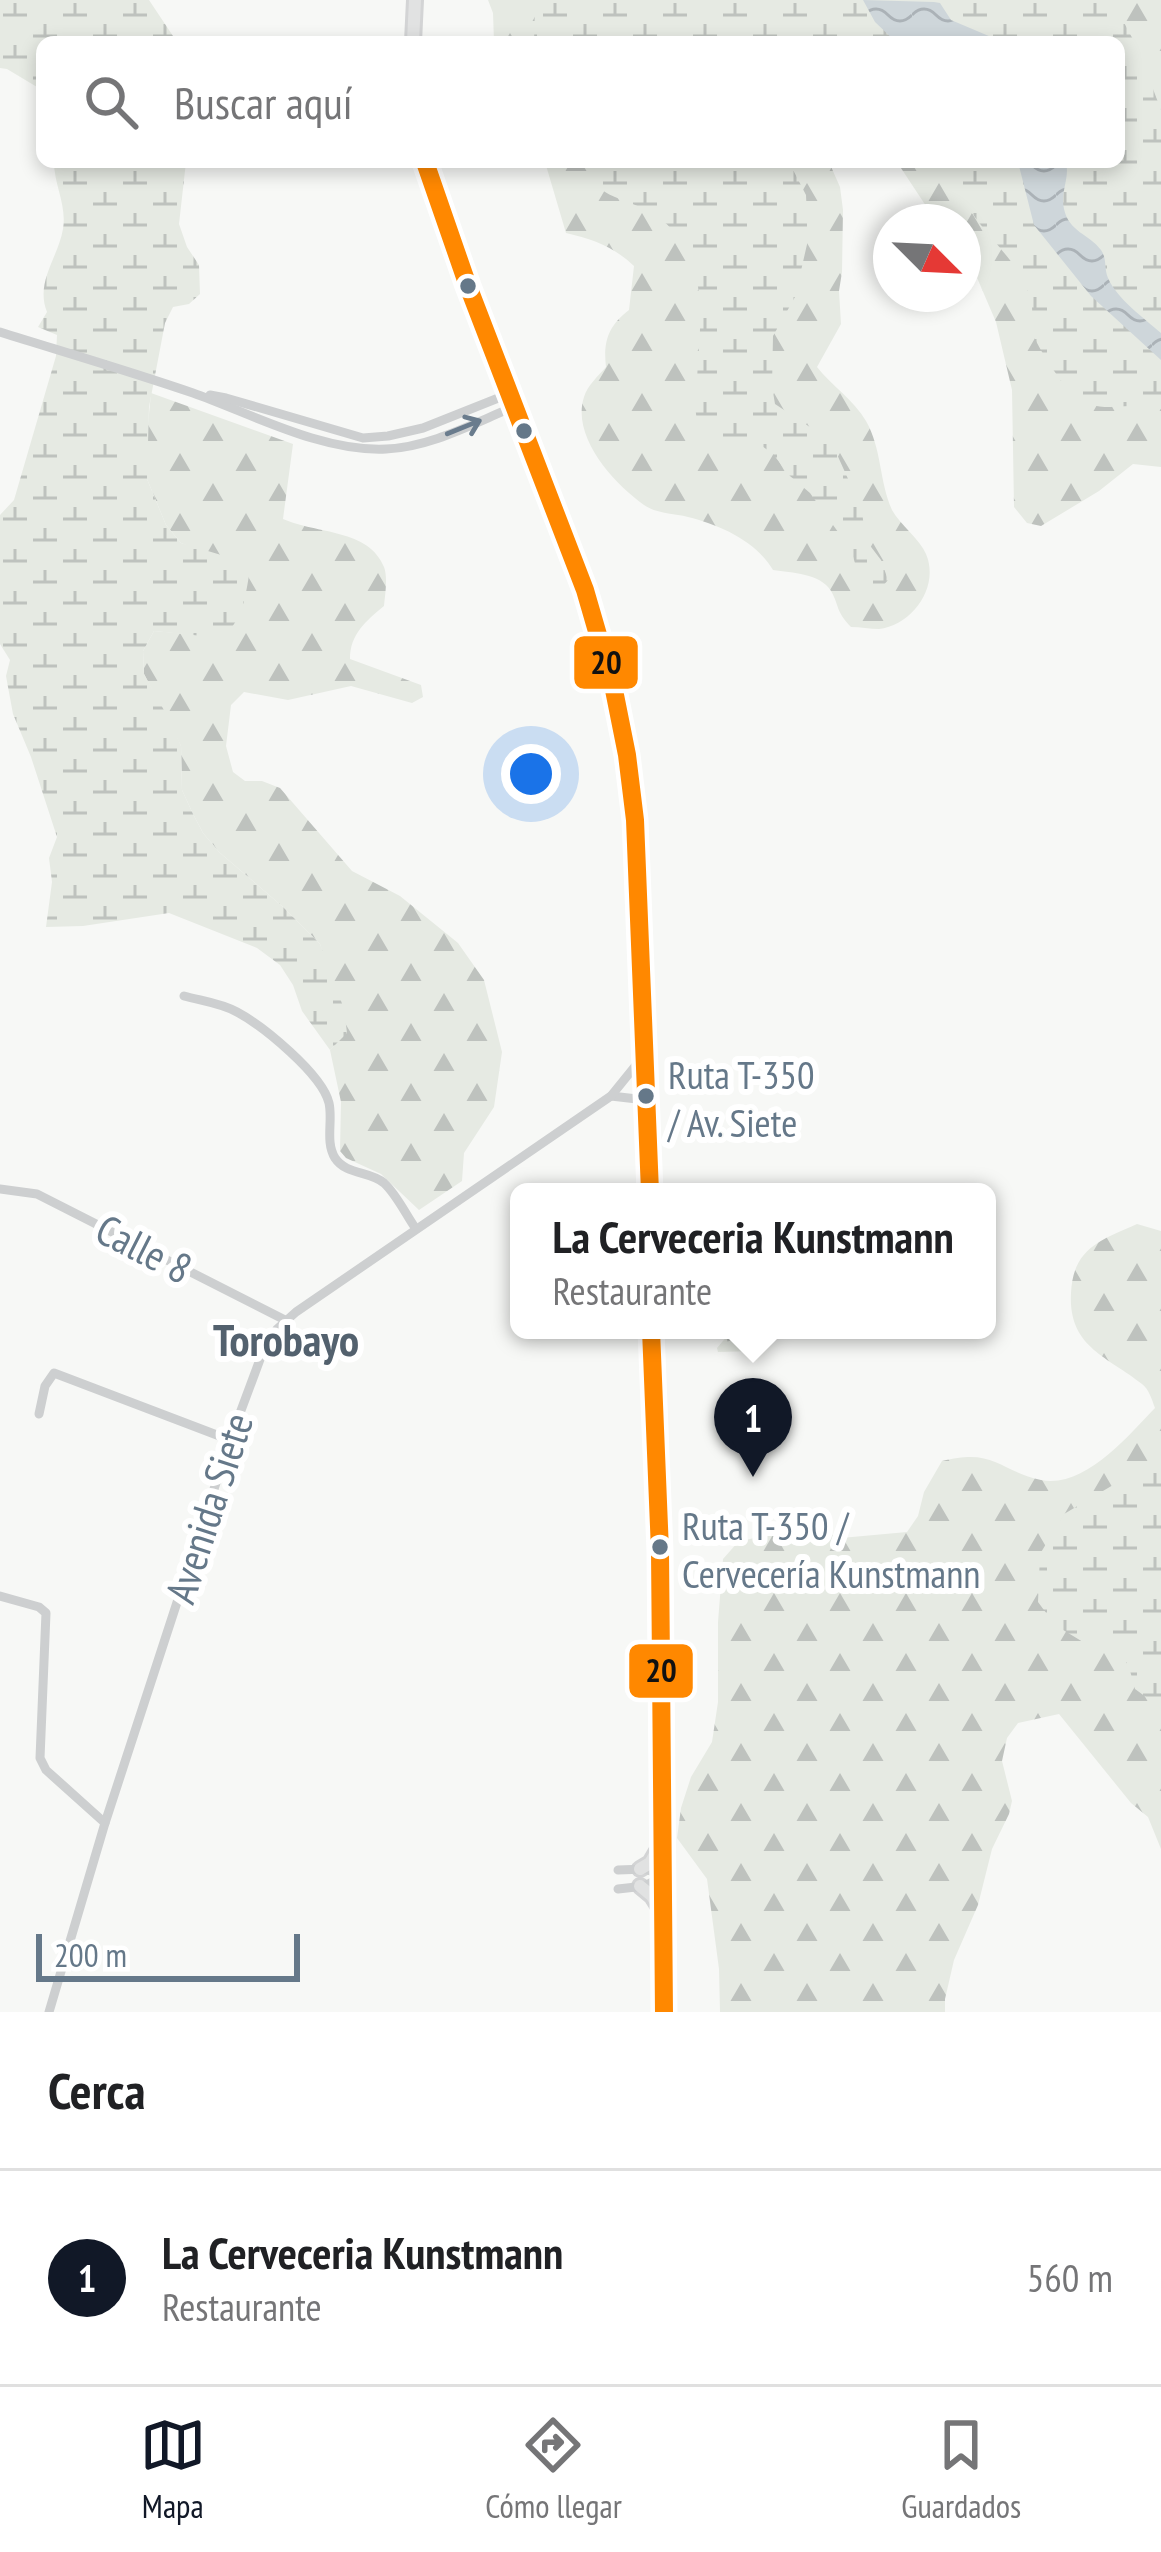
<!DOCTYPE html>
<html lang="es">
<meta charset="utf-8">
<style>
body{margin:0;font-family:"PT Sans Narrow",sans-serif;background:#f6f6f6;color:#202124}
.compass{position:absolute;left:873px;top:204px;width:108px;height:108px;border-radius:50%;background:#fff;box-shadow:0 6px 18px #0003;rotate:114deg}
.scale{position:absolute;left:36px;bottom:30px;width:264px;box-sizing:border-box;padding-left:12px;border:6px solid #657889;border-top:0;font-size:33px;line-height:42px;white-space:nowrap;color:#657889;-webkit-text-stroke:9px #fff;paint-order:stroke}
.you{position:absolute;left:531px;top:774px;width:42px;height:42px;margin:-30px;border:9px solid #fff;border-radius:50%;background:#1a73e8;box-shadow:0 0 0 18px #1a73e833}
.badge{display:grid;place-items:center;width:78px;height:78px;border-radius:50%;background:#111827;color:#fff;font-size:39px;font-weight:700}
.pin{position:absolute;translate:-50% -99px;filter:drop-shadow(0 3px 6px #0008)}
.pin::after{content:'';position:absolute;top:63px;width:42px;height:36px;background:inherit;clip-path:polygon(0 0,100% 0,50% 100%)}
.popup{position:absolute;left:510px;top:1183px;width:486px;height:156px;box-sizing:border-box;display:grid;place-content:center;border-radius:18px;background:#fff;filter:drop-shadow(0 3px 9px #0005);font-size:39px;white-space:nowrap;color:#757577}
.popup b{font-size:45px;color:#202124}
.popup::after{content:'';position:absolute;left:50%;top:100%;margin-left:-24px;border:24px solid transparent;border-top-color:#fff}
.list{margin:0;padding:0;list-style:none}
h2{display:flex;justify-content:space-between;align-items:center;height:156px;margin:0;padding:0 48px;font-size:51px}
h2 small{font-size:39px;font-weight:400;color:#757577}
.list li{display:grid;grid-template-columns:78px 1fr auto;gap:36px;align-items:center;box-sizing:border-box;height:216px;padding:0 48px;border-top:3px solid #e0e0e0}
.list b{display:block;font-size:45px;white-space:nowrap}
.list p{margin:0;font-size:39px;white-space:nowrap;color:#757577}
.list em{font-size:39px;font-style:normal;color:#757577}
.icon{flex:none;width:66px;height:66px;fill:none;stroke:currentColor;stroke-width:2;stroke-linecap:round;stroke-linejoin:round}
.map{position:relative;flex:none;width:1161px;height:2012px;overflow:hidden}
.search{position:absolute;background:#fff;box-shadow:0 6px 18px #0003;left:36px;right:36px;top:36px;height:132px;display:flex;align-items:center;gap:30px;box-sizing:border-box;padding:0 42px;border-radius:18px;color:#757577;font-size:45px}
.sheet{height:372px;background:#fff}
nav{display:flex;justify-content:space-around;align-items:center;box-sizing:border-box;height:168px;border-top:3px solid #e0e0e0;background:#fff;font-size:33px;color:#757577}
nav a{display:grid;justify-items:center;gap:6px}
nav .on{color:#111827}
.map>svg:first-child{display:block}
.grass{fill:url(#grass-tufts)}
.forest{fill:url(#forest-firs)}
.wetland{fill:url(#wetland-marsh)}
.water{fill:url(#water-waves)}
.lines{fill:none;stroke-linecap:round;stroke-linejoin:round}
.major-casing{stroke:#d3d4d5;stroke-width:18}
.minor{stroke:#cdcfd0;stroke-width:9}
.major{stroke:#e1e2e2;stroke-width:12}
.bus-1-casing{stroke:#fff;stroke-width:27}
.bus-1{stroke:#f80;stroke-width:18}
.oneway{stroke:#6a7c8d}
.bus-dot{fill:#657889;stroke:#fff;stroke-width:4.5}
.labels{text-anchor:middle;stroke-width:12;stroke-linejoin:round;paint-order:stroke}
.bus-label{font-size:39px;fill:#657889;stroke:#fff;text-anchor:start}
.street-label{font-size:42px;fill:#657889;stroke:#fff}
.neighbourhood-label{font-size:45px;font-weight:bold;fill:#53616e;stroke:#fff}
.line-badge{stroke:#fff;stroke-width:4.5}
.pale-badge-label{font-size:33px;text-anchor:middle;font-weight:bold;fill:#111}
</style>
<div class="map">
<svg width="1161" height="2012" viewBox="0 0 1161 2012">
<defs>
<pattern id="grass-tufts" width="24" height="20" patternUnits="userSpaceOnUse" patternTransform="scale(3)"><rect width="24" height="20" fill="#e6eae3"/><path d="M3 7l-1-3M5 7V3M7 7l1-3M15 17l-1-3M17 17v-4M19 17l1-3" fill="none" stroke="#bec2be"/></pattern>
<pattern id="forest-firs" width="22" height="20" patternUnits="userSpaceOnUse" patternTransform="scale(3)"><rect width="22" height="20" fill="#e6eae3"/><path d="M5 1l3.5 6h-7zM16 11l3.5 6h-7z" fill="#bec2be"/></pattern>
<pattern id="wetland-marsh" width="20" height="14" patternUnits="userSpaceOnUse" patternTransform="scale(3)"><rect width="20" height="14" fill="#e6eae3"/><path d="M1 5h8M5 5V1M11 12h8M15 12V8" fill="none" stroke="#bec2be"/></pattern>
<pattern id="water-waves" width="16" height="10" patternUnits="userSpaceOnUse" patternTransform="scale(3)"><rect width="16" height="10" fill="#ced6da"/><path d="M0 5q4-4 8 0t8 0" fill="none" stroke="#abb2b7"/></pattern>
</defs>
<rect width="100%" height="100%" fill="#f7f8f6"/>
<path class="grass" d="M738,1330H758L756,1351L718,1352L717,1348L728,1335Z"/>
<g class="forest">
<path d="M488,0H537V42H494L493,13Z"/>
<path d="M1106,0H1161V121Z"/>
<path d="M545,162H591L675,225L695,260L756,437L813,490L876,588L772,407L768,386L784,162H829L840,187L843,210L842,272L839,291L841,324L817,367C832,386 854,400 866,421C882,449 879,481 892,510C900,525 920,539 926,554C940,587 912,625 879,629C870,629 860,627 851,627C835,610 840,607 831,591C820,573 792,573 773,570C756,541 720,525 688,517C673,513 657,514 644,505C614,484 571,437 584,397C587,386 599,375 606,367C603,342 608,326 629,310L634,266C614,247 593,239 566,233Z"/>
<path d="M897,162H955L1161,404V467L1133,464L1099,491L1041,526L1027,523L1014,507L1012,390L996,322L963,245V222H941L924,203Z"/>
<path d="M151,393L293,444L283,519C317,534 369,529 384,567C388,577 385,595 384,606C366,621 350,634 350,659L421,685L423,697L412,703L351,686L288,700L244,692L231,705L226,746L233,772L245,781H262L280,788L352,871L400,896L458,943L484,980L502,1052L494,1107L464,1153L462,1181L419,1210L381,1174L346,1158L340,1151L341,1102L330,1050L346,1033L320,944L283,907L219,852L203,833L193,814L182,790L181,746L144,674L143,651L154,631L223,637L201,551L181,543L166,525L147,479V435Z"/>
<path d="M1137,1224L1161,1231V1459L1110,1623L1161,1699V1849L1148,1817L1131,1803L1059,1714L1018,1723L1007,1738L1002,1761L1012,1801L1009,1814L992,1849L978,1905L954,1960L945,1999V2012H720L719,1969L707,1879L677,1838L681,1808L691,1777L712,1742L718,1702V1622L723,1559L738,1542L770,1534L825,1532L841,1538L907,1532L918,1516L924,1492L942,1461C995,1448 997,1470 1041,1480C1084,1489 1128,1436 1155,1408C1152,1400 1149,1389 1142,1384C1107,1356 1068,1347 1071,1293C1073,1248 1101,1240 1137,1224Z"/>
</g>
<g class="wetland">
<path d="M0,0H149L177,42H42V90L7,69L0,68Z"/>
<path d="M533,0H1112L1137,47L1161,110V409C1133,399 1098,418 1073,395C1063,386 1035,344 1033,333C1031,321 1034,308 1030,296C1019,263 991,241 972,213C962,197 959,179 951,162H1119V42H534L535,6Z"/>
<path d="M54,162H186L179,224L187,247L199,265L200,294L189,304L173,307L165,323L149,407L147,479L166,525L181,543L238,560L249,575C245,600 242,620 222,638L154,631L143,651L144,674L171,723L181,746L182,790L193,814L203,833L219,852L283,907L320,944L344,1009L347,1033L330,1050L302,1011L293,985L280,965L257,948L169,913L83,926L46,927L52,882L49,858L57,837L31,757L13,714L6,676L10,660L0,644V515L14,500L56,356L57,335L38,327L47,312C35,282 58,258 63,229C67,205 54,185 54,162Z"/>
<path d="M588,162H789L806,195L808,240L795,297L773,336L772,386L775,404L831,441L862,510L865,539L881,560L888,580L876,594L858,573L851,550L810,493L790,476L773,454L755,441L737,446L716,447C711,440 702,432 699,425C693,412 696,392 697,379C699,340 706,295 690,259C681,238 668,221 648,211C623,197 590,197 588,162Z"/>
<path d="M1161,1450V1708L1135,1689L1129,1667L1108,1633L1083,1642L1055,1625L1038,1602L1040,1554L1064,1514L1130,1475Z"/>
</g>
<g class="water">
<path d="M863,0L934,2L940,3L951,20L1003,42H896L875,22Z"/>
<path d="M1018,162H1066C1070,178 1060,192 1064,209C1069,232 1089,234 1101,250C1107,258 1104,269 1108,278C1117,299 1144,318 1161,333V360L1091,296L1034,225Z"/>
</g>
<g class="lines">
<g class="major-casing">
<g id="major">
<path d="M413,42L415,0"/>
<path d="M425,162L468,286L585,590L614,690L627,755L635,820L646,1052L650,1192"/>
<path d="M651,1330L660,1551L664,2012"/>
<path d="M640,1869L650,1863L660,1846"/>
<path d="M640,1886L652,1896L662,1912"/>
</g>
</g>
<g class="minor">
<path d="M0,332C64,352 129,371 193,393C252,414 322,452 386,449C431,447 474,423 516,406"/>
<path d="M210,395L226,398L363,438L388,436L423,428L511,393"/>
<path d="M184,996C202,1001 221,1003 237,1012C263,1026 322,1074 329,1103C333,1120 325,1142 335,1158C346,1175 370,1171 384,1183C397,1195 406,1215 416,1229"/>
<path d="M611,1096L637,1099L648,1104"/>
<path d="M0,1189L37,1194L285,1320"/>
<path d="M39,1414L45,1386L54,1373L230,1440"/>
<path d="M0,1596L39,1607L46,1613L40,1758L46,1770L105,1823"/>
<path d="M618,1870L646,1869L663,1876"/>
<path d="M618,1889L645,1886L663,1876"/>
<path d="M49,2012L105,1823L230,1440L265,1346L277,1329L296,1312L611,1096L645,1054"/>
</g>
<use href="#major" class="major"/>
<g class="bus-1-casing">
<g id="bus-1">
<path d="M425,162L468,286L585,590L614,690L627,755L635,820L650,1192"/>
<path d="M651,1330L660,1551L664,2012"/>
</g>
</g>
<use href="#bus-1" class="bus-1"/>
</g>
<defs><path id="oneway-shaft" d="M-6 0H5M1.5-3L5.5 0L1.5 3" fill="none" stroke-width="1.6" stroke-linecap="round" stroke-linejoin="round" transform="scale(3)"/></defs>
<use class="oneway" href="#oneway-shaft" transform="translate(464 427) rotate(-22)"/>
<g class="bus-dot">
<circle cx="468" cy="286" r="10"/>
<circle cx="524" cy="431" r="10"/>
<circle cx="646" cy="1096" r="10"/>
<circle cx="660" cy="1547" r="10"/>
</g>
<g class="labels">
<g class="bus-label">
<text x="668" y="1089">Ruta T-350<tspan x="668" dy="48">/ Av. Siete</tspan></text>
<text x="682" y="1540">Ruta T-350 /<tspan x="682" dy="48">Cervecería Kunstmann</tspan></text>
</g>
<g class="street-label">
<text transform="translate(144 1249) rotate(27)" y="15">Calle 8</text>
<text transform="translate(209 1508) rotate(-72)" y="15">Avenida Siete</text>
</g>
<g class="neighbourhood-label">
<text x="286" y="1356">Torobayo</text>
</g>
</g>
<g class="line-badge">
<rect x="572" y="634" width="68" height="57" rx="12" fill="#f80"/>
<rect x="627" y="1642" width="68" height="58" rx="12" fill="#f80"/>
</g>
<g class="pale-badge-label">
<text x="606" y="674">20</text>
<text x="661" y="1682">20</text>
</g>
</svg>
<svg class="compass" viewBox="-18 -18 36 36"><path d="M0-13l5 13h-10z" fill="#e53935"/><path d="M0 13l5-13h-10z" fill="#757577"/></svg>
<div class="scale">200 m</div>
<div class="you"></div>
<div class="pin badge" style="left:753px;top:1477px">1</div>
<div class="popup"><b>La Cerveceria Kunstmann</b>Restaurante</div>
<div class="search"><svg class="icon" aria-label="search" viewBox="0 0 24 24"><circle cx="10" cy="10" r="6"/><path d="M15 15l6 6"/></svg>Buscar aquí</div>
</div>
<section class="sheet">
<h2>Cerca<small></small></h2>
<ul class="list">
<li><span class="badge">1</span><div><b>La Cerveceria Kunstmann</b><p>Restaurante</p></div><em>560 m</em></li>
</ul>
</section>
<nav>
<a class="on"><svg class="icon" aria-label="map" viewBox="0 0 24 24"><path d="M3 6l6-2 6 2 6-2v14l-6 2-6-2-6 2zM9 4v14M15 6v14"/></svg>Mapa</a>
<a><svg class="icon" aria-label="directions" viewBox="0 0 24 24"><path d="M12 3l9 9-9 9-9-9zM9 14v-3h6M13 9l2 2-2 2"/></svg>Cómo llegar</a>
<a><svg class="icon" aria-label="saved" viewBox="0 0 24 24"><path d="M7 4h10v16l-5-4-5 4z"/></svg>Guardados</a>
</nav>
